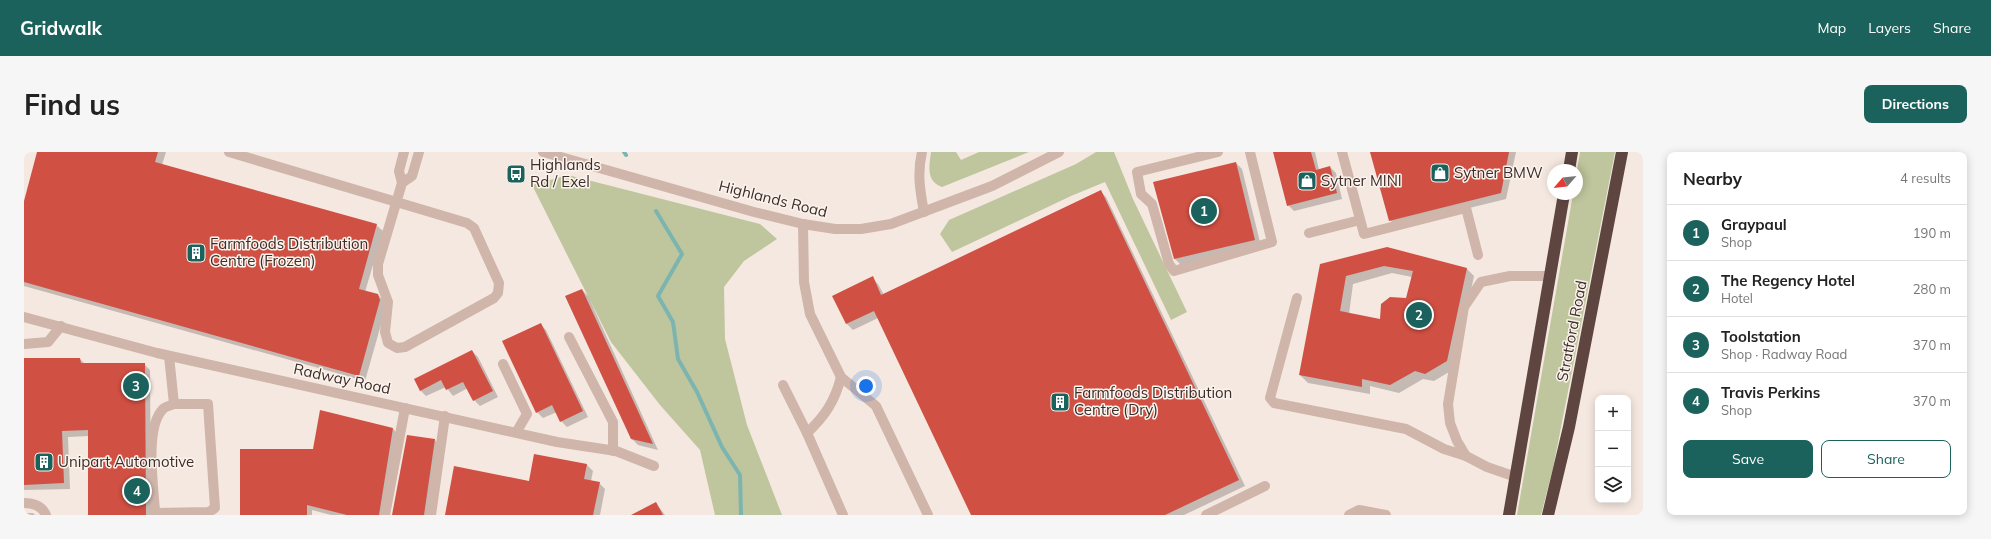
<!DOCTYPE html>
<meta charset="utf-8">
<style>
body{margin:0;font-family:Mulish,sans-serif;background:#f6f6f6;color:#222}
.controls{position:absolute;right:12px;bottom:12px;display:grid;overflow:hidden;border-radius:8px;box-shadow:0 2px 10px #0003}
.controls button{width:36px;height:36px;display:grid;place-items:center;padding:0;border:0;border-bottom:1px solid #e0e0e0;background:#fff;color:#222;font:20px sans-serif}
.compass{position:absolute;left:1523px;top:12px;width:36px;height:36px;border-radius:50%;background:#fff;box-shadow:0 2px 10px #0003;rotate:242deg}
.you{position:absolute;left:842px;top:234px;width:14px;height:14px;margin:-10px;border:3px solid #fff;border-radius:50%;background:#1a73e8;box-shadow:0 0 0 6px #1a73e833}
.badge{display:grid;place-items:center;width:26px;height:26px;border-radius:50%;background:#1b625c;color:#fff;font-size:13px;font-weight:700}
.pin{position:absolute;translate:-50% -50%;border:2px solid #fff;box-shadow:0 1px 4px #0006}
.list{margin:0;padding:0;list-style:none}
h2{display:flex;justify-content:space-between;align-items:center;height:52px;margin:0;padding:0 16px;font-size:17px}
h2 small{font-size:13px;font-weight:400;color:#767676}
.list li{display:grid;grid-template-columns:26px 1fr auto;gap:12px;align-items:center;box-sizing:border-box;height:56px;padding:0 16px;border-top:1px solid #e0e0e0}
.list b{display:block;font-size:15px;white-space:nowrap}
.list p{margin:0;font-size:13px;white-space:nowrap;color:#767676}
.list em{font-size:13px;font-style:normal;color:#767676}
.actions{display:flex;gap:8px;padding:12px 16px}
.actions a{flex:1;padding:9px 0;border:1px solid #1b625c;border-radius:8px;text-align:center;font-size:14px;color:#1b625c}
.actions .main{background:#1b625c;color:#fff}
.icon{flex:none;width:22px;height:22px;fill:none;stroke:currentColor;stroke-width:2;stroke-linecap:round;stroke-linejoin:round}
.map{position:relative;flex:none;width:1619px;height:363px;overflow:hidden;border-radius:8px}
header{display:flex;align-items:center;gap:24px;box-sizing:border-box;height:56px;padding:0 20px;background:#1b625c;color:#fff}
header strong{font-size:19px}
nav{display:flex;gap:22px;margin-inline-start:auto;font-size:14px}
.intro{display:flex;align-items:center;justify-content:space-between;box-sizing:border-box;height:96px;padding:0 24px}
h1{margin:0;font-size:28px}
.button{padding:10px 18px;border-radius:8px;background:#1b625c;color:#fff;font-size:14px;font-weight:700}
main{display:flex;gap:24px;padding:0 24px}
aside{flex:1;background:#fff;border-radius:8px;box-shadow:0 2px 10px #0003}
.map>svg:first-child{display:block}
.green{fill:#bfc69d}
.shadow{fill:#0003;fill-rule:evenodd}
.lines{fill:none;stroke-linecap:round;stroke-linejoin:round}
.stream{stroke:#7cb5af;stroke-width:4}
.building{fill:#d05043;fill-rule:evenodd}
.minor{stroke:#cfb5aa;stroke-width:10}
.highway{stroke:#5e4540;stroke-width:12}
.labels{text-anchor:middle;stroke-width:3;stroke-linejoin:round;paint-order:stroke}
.poi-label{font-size:15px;fill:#3c2d2a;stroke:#fcf3ed;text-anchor:start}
.street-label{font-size:15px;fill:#3c2d2a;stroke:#fcf3ed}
</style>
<header>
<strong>Gridwalk</strong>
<nav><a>Map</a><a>Layers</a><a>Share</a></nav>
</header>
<div class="intro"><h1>Find us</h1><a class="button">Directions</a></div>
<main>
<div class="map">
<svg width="1619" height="363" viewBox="0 0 1619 363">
<rect width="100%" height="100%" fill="#f5e8e0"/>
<g class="green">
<path d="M907,0H932L937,8L955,0H1005L918,35C902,29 905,15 907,0Z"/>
<path d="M1072,0H1090L1109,47L1163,160L1147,168L1081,30L1047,44L928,100L916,82L925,68L1052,12Z"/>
<path d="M1556,0H1591L1529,316L1517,363H1493L1549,42H1553V18Z"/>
<path d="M544,23L736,72L753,87L720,109L700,135L701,187L723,273L758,363H691L676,298L636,253L587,190L508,33Z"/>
</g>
<g class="shadow">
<path d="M15,0H142L138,13L352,73L359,79L341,140L354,143L360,149L362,155L341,229L0,134V52Z"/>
<path d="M1250,0H1291L1295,18L1306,15L1312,21L1318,47L1270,59L1264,53Z"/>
<path d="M1347,0H1492L1482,47L1372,74L1366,68Z"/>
<path d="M1212,11L1218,17L1237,94L1157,113L1151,107L1130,31Z"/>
<path d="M1076,39L1082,45L1221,334L1160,363H948L854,166L829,178L823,172L810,144L848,126L854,132L860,143Z"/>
<path d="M1363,97L1443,117L1450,124L1430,217L1410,229L1399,227L1375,241L1346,234V242L1284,231L1276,223L1297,113ZM1368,121L1388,125L1383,147L1357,168L1325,162L1329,132Z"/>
<path d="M558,138L564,144L634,298L614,293L607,286Z"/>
<path d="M516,172L522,178L564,265L543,275L537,269L533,260L519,266L513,260Z"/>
<path d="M448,199L454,205L474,245L456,254L450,248L444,236L429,244L422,235L402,244L396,238Z"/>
<path d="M0,207H56L61,212H120L126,218L127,363H65V284L44,285L46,337L0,338Z"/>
<path d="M369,277L375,283L358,363H307L288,358V363H217L290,298Z"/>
<path d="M411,288L417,294L406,363H372Z"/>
<path d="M511,303L563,313L569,319L567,329L575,331L581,337L576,363H422L506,330Z"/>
<path d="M632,351L641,363H609Z"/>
<path d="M0,361H9L11,363H0Z"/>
</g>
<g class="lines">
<g class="stream">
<path d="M600,0L602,3"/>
<path d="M632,59L658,102L634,144L649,170L654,207L673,240L698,295L716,323L717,363"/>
</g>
</g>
<g class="building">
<path d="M13,0H134L131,10L353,72L335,137L354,142L356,148L335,224L0,130V49Z"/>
<path d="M1249,0H1287L1292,18L1306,14L1313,41L1263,54Z"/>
<path d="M1346,0H1485L1477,41L1365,69Z"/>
<path d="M1212,10L1231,88L1150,107L1129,30Z"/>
<path d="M1077,38L1215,328L1141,363H947L850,159L822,172L808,144L849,124L857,143Z"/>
<path d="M1363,95L1443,116L1423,209L1401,222L1391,219L1366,233L1338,227V235L1275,223L1296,112ZM1360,114L1389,119L1382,146L1366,145L1357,152L1356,167L1316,159L1322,124Z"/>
<path d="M558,137L629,292L607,287L541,144Z"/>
<path d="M517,171L559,259L536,270L528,253L512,261L478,189Z"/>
<path d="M448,198L469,239L449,249L439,230L422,238L417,228L396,239L390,227Z"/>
<path d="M0,206H56L57,211H121L122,363H64V278L38,279L40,331L0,333Z"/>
<path d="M296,258L369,276L355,363H323L283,353V363H216V297H289Z"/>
<path d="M383,283L411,287L400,363H368Z"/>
<path d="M510,302L563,312L560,327L576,330L569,363H421L430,314L505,329Z"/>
<path d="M632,350L639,363H607Z"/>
</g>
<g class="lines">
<g class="minor">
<path d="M205,0L443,71L450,76L475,131L474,141L470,146L381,195L373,196L364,191L361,180L364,150L354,123V112L378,31L375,19L380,0"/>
<path d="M519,0L730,60L779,72L811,77H837L867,72L968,34L1035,0"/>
<path d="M898,0C893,21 896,39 900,60"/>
<path d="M1194,0L1113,20L1117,42L1128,52L1145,112L1150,119L1248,90L1226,0"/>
<path d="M1318,0L1340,82L1442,56L1454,103"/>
<path d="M378,31L388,24L395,0"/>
<path d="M779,72L780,130L786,162L817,225L852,254L904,363"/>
<path d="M1285,81L1336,68"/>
<path d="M1273,146L1246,246L1250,251L1382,277L1420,297L1442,304"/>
<path d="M0,165L133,201L533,290L592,299L630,314"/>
<path d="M545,185L589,270V299"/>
<path d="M0,192L24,190L37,174"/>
<path d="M145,204L150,252H184L191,356L185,360L131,361C130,336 120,276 139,257C141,255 147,253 150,252"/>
<path d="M479,212L503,262L493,279"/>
<path d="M817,225C811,249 801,264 783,281L819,363"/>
<path d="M759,233L783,281"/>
<path d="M1492,325L1463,315L1442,304L1433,289L1426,271L1424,252L1440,155L1457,130L1486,124H1525"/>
<path d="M0,351C9,351 18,354 22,363"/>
<path d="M361,363L381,256"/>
<path d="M407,363L421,264"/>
<path d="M1182,363L1241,334"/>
<path d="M1325,363L1335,358L1362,363"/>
</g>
<g class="highway">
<path d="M1545,18L1548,0"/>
<path d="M1485,363L1540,42"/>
<path d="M1524,363L1545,275L1598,0"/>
</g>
</g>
<defs>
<g id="shop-square" transform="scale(1)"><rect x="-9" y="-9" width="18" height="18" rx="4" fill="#1b625c" stroke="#fcf3ed"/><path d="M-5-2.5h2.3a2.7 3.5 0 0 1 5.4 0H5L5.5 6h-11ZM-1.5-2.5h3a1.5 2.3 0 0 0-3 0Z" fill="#fff"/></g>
<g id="bus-square" transform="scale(1)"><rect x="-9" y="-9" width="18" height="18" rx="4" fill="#1b625c" stroke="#fcf3ed"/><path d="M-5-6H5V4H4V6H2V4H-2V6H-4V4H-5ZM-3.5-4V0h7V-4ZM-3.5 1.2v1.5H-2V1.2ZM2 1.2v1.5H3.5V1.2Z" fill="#fff"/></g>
<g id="building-square" transform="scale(1)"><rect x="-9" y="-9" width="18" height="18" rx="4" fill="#1b625c" stroke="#fcf3ed"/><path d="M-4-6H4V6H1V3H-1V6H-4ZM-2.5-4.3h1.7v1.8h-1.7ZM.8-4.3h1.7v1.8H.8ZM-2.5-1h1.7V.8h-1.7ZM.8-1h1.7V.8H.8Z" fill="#fff"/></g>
</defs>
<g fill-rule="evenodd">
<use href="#shop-square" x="1416" y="21"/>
<use href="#bus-square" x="492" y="22"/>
<use href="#shop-square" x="1283" y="29"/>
<use href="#building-square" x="172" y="101"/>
<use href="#building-square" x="1036" y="250"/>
<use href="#building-square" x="20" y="310"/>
</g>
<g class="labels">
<g class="poi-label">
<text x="506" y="18">Highlands<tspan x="506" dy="17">Rd / Exel</tspan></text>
<text x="1430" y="26">Sytner BMW</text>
<text x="1297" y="34">Sytner MINI</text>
<text x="186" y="97">Farmfoods Distribution<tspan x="186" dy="17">Centre (Frozen)</tspan></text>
<text x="1050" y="246">Farmfoods Distribution<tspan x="1050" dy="17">Centre (Dry)</tspan></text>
<text x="34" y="315">Unipart Automotive</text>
</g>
<g class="street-label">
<text transform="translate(749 47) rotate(14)" y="5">Highlands Road</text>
<text transform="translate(1548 179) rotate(-79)" y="5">Stratford Road</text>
<text transform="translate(318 227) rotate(12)" y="5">Radway Road</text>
</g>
</g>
</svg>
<div class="controls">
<button>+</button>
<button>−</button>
<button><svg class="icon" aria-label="layers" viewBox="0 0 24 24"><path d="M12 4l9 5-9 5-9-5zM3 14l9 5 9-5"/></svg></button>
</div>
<svg class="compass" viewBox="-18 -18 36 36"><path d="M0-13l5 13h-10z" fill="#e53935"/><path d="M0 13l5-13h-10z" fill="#767676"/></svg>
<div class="you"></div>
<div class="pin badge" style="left:1180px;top:59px">1</div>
<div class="pin badge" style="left:1395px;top:163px">2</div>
<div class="pin badge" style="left:112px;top:234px">3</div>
<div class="pin badge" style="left:113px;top:339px">4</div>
</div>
<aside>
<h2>Nearby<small>4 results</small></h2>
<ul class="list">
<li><span class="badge">1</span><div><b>Graypaul</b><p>Shop</p></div><em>190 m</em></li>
<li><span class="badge">2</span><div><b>The Regency Hotel</b><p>Hotel</p></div><em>280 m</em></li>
<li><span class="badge">3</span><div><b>Toolstation</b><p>Shop · Radway Road</p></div><em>370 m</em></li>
<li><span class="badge">4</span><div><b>Travis Perkins</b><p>Shop</p></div><em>370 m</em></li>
</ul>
<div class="actions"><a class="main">Save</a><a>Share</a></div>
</aside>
</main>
